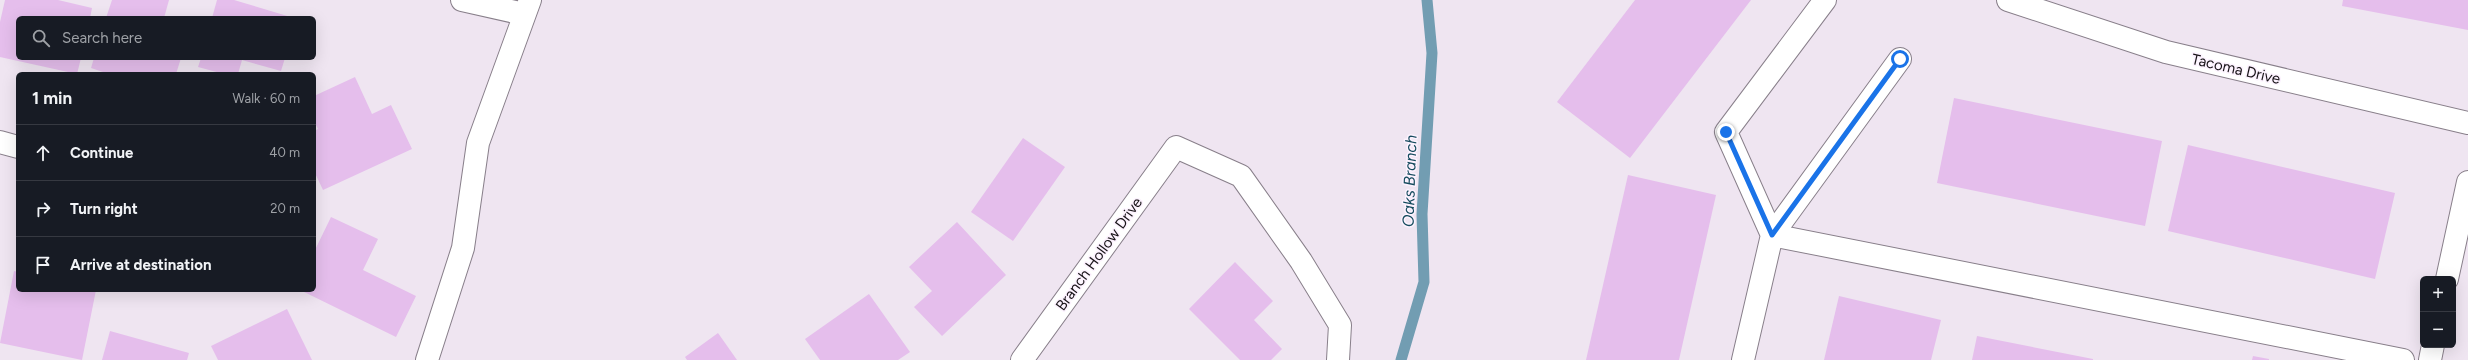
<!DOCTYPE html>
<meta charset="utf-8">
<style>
body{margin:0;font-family:Figtree,sans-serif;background:#242831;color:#f1f3f6}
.controls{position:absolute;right:12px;bottom:12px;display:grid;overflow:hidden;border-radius:6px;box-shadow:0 4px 16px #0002}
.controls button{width:36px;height:36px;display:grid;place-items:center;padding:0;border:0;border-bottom:1px solid #363941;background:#171b24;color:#f1f3f6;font:20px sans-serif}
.stop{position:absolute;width:12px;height:12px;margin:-9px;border:3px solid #1a73e8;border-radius:50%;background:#fff}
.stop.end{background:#1a73e8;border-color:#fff;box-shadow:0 1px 4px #0008}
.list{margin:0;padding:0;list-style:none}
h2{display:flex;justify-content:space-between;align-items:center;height:52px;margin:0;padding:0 16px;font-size:17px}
h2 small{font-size:13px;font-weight:400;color:#9ea1a6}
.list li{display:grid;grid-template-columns:26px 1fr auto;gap:12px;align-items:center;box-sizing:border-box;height:56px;padding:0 16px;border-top:1px solid #363941}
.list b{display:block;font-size:15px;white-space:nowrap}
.list em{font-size:13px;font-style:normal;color:#9ea1a6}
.icon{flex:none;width:22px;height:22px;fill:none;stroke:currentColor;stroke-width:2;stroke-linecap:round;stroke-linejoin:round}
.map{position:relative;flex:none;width:2468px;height:360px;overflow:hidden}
.search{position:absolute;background:#171b24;box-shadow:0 4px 16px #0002;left:16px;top:16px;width:300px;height:44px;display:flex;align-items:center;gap:10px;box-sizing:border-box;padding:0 14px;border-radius:6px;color:#9ea1a6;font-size:15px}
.panel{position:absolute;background:#171b24;box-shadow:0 4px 16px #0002;left:16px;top:72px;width:300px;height:220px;border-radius:6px}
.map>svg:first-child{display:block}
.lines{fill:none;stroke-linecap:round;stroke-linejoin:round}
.stream{stroke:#729db2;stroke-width:11}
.building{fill:#e5beec}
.minor-casing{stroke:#887f8a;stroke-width:24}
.minor{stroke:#fff;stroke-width:22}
.route{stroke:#1a73e8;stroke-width:5}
.labels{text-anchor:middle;stroke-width:3;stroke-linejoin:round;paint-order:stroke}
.street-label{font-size:15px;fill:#171317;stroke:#fcf2fe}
.water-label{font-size:16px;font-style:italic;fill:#154a5d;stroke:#fcf2fe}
</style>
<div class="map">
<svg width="2468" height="360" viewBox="0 0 2468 360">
<rect width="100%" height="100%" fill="#efe5f1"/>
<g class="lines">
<path class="stream" d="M1401,360L1424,282L1422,214L1432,53L1427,0"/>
</g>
<g class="building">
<path d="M5,0H58L92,8L90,18H18V58H81L77,74L0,57V22Z"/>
<path d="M112,0H169L164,18H106Z"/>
<path d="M217,0H234L294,18H212Z"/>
<path d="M1635,0H1751L1630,158L1557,102Z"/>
<path d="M2343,0H2468V30L2342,6Z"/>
<path d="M94,58H181L176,74H109L91,68Z"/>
<path d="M201,58H285L281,71L242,60L238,74H224L198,67Z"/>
<path d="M355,77L372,114L391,105L412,149L323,190L314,171V131L318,129L314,121V96Z"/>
<path d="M1954,98L2162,141L2145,226L1937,183Z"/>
<path d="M1023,138L1065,167L1013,241L971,212Z"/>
<path d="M2188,145L2395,193L2375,279L2168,231Z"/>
<path d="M1628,175L1716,195L1679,360H1586Z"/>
<path d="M331,217L378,239L363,270L416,296L396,337L300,290H314V252Z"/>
<path d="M957,222L1006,275L942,336L914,307L932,291L909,267Z"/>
<path d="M1235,262L1273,301L1254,320L1282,349L1271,360H1240L1189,309Z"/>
<path d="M14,271L18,272V290H96L82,360L0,343Z"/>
<path d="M869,294L910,352L898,360H820L805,339Z"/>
<path d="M1839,296L1941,320L1931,360H1824Z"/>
<path d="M287,309L312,360H218L211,346Z"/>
<path d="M110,331L189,353L187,360H102Z"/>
<path d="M718,333L737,360H687L685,357Z"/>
<path d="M1977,336L2093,359V360H1972Z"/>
<path d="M2253,356L2269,359V360H2252Z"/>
</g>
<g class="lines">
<g class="minor-casing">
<g id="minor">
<path d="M462,0L524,14"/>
<path d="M2008,0L2166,52L2468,123"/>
<path d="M1900,59L1772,235L2403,360"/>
<path d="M0,142L18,147"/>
<path d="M2447,279L2468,182"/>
<path d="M427,360L463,248L478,143L530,0"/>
<path d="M1022,360L1176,147L1241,176L1301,261L1340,325L1338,360"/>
<path d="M1743,360L1772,235L1726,132L1825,0"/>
<path d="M2430,360L2433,345"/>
</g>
</g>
<use href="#minor" class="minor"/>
</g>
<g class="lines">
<path class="route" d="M1726,132L1772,235L1900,59"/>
</g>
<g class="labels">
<g class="street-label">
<text transform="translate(2236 69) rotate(13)" y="5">Tacoma Drive</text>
<text transform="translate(1099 254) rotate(-54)" y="5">Branch Hollow Drive</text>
</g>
<g class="water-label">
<text transform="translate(1409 181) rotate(-88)" y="6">Oaks Branch</text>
</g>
</g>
</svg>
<div class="controls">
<button>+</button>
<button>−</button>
</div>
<div class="stop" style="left:1900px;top:59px"></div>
<div class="stop end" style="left:1726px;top:132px"></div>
<div class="search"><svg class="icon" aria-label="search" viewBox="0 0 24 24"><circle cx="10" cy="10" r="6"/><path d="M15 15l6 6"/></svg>Search here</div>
<section class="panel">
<h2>1 min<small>Walk · 60 m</small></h2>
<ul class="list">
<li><svg class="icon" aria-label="ahead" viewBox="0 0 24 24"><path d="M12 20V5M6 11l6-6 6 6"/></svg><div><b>Continue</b></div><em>40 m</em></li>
<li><svg class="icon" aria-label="right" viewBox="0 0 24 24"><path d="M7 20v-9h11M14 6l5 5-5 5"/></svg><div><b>Turn right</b></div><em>20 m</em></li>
<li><svg class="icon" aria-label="arrive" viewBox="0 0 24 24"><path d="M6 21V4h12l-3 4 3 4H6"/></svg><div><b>Arrive at destination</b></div></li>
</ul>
</section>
</div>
